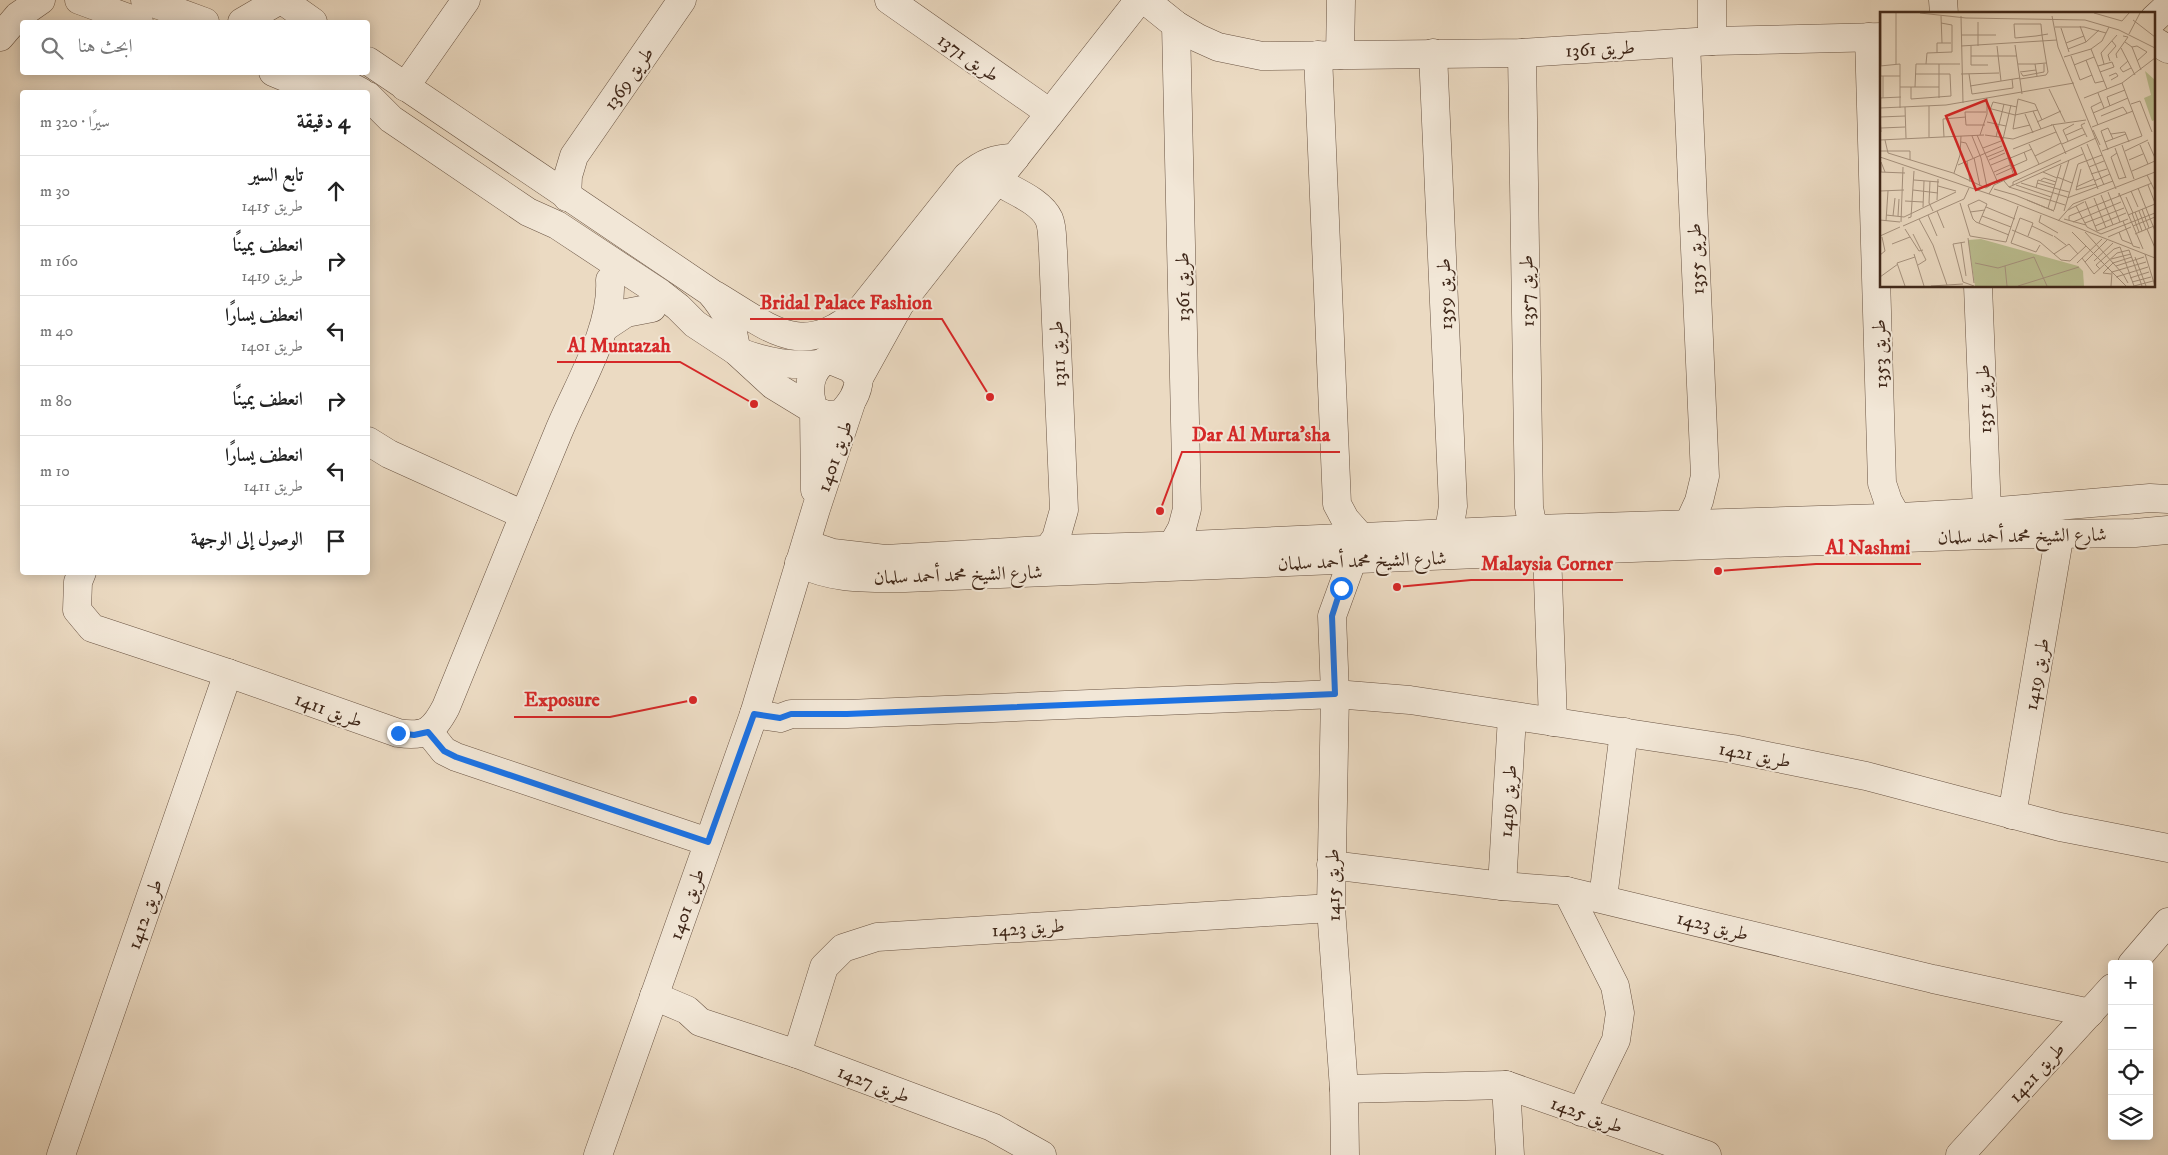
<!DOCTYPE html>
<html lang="ar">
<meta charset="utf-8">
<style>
body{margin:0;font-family:"IM FELL DW Pica",Amiri,serif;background:#f2f2f2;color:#222;direction:rtl}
.controls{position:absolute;right:15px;bottom:15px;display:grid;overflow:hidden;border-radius:5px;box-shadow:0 2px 12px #0003}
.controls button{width:45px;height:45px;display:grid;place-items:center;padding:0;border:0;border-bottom:1px solid #e0e0e0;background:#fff;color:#222;font:25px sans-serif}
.stop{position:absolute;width:15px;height:15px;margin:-11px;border:4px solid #1a73e8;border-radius:50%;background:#fff}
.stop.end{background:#1a73e8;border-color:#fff;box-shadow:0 1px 5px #0008}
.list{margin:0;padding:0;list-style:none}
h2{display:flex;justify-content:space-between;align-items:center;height:65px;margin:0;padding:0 20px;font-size:21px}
h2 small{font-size:16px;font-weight:400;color:#767676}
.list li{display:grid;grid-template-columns:32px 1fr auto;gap:15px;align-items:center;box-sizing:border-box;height:70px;padding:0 20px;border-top:1px solid #e0e0e0}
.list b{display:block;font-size:19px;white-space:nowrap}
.list p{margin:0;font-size:16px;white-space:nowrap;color:#767676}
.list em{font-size:16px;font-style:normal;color:#767676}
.icon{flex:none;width:28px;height:28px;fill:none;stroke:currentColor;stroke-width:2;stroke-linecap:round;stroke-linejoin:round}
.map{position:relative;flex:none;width:2168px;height:1155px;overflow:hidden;direction:ltr}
.search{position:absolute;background:#fff;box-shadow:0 2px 12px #0003;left:20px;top:20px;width:350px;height:55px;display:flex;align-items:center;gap:12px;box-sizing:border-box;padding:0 18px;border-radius:5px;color:#767676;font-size:19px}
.panel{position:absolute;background:#fff;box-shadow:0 2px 12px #0003;left:20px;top:90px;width:350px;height:485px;border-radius:5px;direction:rtl}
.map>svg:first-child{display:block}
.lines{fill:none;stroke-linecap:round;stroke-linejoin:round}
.minor-casing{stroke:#6a5443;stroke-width:29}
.minor{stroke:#f2e7d7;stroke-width:28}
.route{stroke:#1a73e8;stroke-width:6}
.labels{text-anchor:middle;stroke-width:4;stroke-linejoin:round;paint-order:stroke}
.street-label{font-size:19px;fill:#3f2719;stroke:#f2e7d7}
.inset-road{fill:none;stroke:#a6927e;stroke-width:1}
.view{fill:#d62828;fill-opacity:0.15;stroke:#d62828;stroke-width:2.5}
.inset-edge{fill:none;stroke:#3f2719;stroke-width:2.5}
.leader{fill:none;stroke:#d62828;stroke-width:2}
.callout-dot{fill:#d62828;stroke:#f2e7d7;stroke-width:2}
.callout-label{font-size:20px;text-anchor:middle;font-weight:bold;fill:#d62828;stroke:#f2e7d7;stroke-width:4;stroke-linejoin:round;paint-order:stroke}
</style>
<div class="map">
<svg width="2168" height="1155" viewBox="0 0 2168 1155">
<rect width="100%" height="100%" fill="#ebdac2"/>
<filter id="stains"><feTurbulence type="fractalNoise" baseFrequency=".004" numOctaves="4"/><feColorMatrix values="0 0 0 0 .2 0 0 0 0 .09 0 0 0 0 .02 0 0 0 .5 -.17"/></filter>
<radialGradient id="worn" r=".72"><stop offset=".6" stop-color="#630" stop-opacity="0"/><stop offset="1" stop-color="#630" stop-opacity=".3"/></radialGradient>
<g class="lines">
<g class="minor-casing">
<g id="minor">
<path d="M79,0L139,22"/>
<path d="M145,0L205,22"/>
<path d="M282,0L313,22"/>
<path d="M889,0L1050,113"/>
<path d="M1145,0L1176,25L1198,38L1218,47L1262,56L1522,53L1712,41L1882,37"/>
<path d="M1712,0V41"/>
<path d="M1943,0L1944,14"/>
<path d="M2154,19L2168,6"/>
<path d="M242,22L280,0"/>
<path d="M0,37L18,16L41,0"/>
<path d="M1869,37L1882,483L1888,501L1897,517"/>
<path d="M2154,41L2168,49"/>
<path d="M1686,43L1705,476L1699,501L1688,525"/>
<path d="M1433,53L1453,506L1450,525L1446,533"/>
<path d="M1522,53L1529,507L1531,518L1536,529"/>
<path d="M1318,55L1337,504L1345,519L1360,536"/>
<path d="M1340,55L1341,0"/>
<path d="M368,61L710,292C726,310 734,327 736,351"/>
<path d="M273,72L321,92"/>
<path d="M324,72L361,92"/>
<path d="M405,87L466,0"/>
<path d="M368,96L391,119L528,212L557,225L660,293L678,307L695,324L736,351L773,385L814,410L815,490"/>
<path d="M997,181C1013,191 1041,201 1049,219C1053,228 1052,242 1053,251L1064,510L1056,538L1048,549"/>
<path d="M567,197L568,176L574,156L682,0"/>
<path d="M1978,286L1987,512"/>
<path d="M715,295C772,329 803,362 862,308L967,176C983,163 995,158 1015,158"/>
<path d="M605,327L626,313L652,308"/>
<path d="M742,353C769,363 792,366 820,364"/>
<path d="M828,359L850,368L859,378C858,394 851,403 841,414L826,415L814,410C807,390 808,370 828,359Z"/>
<path d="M828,359L887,315"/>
<path d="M859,378L900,304L1139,0"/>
<path d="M368,441L389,454L524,515"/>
<path d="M806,544L833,553L885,559L1060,549L1191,545L1536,529L1884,518L1987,512L2150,498L2168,499"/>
<path d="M1172,546L1182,528L1187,509L1176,25"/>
<path d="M1547,551L1553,722"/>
<path d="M799,563C835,580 866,578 905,578L1551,551L1985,535L2135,533L2168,530"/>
<path d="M82,572L78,582L77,610L92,628L228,673L398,733C425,737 433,732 446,707C483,616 520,524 558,433C577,386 613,330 610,280"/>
<path d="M754,714L780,718L791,714H847L1335,694L1410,700L1733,749L1866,776L2060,827L2168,848"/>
<path d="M428,731L444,751L456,757L708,842"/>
<path d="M2012,815L2060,533"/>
<path d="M1331,865L1502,886L1567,891L1933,979L2090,1013"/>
<path d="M1502,886L1512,717"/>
<path d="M1567,891L1615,986L1620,1013L1616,1040L1581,1112"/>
<path d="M1603,898L1624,732"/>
<path d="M2132,964L2168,922"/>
<path d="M654,996L687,1010L700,1022L797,1054L992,1127L1042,1155"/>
<path d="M797,1054L824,967L843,948L877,937L1331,908"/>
<path d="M1506,1085L1510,1155"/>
<path d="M1344,1089L1506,1085L1707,1155"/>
<path d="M61,1155L228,673"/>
<path d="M598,1155L754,714L816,509L851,403"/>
<path d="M1345,1155L1344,1089L1331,908L1335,694L1332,616L1352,561"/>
<path d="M1960,1155L2112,988"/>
</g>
</g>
<use href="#minor" class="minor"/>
</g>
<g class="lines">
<path class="route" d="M398,733L414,735L428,732L444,751L456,757L708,842L754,714L780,718L791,714H847L1335,694L1332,616L1341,588"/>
</g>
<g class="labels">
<g class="street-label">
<text transform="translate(1600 48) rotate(-3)" y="7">طريق 1361</text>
<text transform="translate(969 57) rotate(35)" y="7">طريق 1371</text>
<text transform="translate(628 78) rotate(-55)" y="7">طريق 1369</text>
<text transform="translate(1695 259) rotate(-93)" y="7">طريق 1355</text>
<text transform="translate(1182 287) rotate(-91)" y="7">طريق 1361</text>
<text transform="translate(1526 291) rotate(-91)" y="7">طريق 1357</text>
<text transform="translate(1444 294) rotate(-92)" y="7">طريق 1359</text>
<text transform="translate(1057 354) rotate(-93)" y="7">طريق 1311</text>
<text transform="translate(1879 354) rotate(-92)" y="7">طريق 1353</text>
<text transform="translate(1983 399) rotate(-92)" y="7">طريق 1351</text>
<text transform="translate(834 456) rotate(-71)" y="7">طريق 1401</text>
<text transform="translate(2022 535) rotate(-1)" y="7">شارع الشيخ محمد أحمد سلمان</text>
<text transform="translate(1362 560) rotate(-2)" y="7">شارع الشيخ محمد أحمد سلمان</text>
<text transform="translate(958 574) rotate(-2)" y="7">شارع الشيخ محمد أحمد سلمان</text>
<text transform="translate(2036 674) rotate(-80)" y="7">طريق 1419</text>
<text transform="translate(329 709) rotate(20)" y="7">طريق 1411</text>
<text transform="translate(1755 754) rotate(11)" y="7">طريق 1421</text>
<text transform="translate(1507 801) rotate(-86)" y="7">طريق 1419</text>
<text transform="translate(1332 885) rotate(-91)" y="7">طريق 1415</text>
<text transform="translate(686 904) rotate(-71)" y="7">طريق 1401</text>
<text transform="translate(144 914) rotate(-71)" y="7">طريق 1412</text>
<text transform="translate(1713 925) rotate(14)" y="7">طريق 1423</text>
<text transform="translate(1028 927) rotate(-4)" y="7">طريق 1423</text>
<text transform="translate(2036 1072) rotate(-48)" y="7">طريق 1421</text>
<text transform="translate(874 1083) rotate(21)" y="7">طريق 1427</text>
<text transform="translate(1587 1114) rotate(20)" y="7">طريق 1425</text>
</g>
</g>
<g transform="translate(1880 12)">
<rect width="275" height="275" fill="#ebdac2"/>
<path d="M101,227L198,254L203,259L204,274H95L88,228Z" fill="#bbbe90"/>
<path d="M265,59L275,68V108L272,109L264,86L271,83Z" fill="#bbbe90"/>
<path class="inset-road" d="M16,1V52M40,1L86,6L205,8L239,18L275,36M214,1L242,9L249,1M61,4L62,31M81,4L83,91M172,4L178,35L236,177M253,8L275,25M200,14L206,30M175,15H204L226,21M181,16L189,40M249,22L260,1M81,23H116M245,30L252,35L261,58M186,31L204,24M135,33L142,82M81,34L177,28M91,34V53H108M98,34V10M117,34L121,69M252,35L257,34L267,40L257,49M241,36L255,63M188,37L206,30L219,18M211,37L227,77M57,41V31H71M91,44H137M191,44L200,68L212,63M184,45L211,37L222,29L229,15M237,46L236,42L248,25L243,24M206,48L215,71L224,69M230,49L228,43L236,34L232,29M248,49L240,56L243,60L251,56M46,52L47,41L72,40V13L61,11M59,52V86M138,52H155M224,52L221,41L237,23M194,53L214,45M0,54L20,52V96M1,54V1M218,54L232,50L234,55L220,60M140,60L156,58M141,61L143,64L164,60V52M81,62L119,61M89,62L92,82L133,76L132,67M0,64H20M157,64L155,52L166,51M229,64L236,61L238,64L231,68M140,67L166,63L168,60L164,36L162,23L161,13V12H134L135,26L156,24L168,22M242,71L262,124M90,74L140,66M20,75H59M31,75V87L71,84L70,62H35M35,75L36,52H80M169,77L185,110M218,81L224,96M0,86L21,85M3,86V64M204,86L242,71L275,46M251,92L260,89L272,120M230,94L227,85L245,78M25,95L26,126M0,96L66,93L194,71M108,96L135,103L158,98M110,98L113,90L137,95M153,99L161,117M213,101L248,86M145,102L153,121M221,104L243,95L247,101M0,105L25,104M0,105L1,120M107,110L126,114M157,110L181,99M205,111L201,113L207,125M105,113H86L85,100H106M150,113L133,117L138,87L155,92L162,108M171,113L206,108M173,113L186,142M218,113L211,95L221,90M212,115L253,99M1,116L25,115M213,118L220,133M231,122L245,120L249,130M97,123L118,171M100,123L107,102V86M105,123L133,127L172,113M186,123L202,116M92,124L101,146L107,175M49,125V94M64,125L63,107L86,105M116,125L124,92M122,127L134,164M123,127L131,93M0,128L104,123M5,128L8,141L73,161L106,176L111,173M188,129L183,118L194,112M81,130L86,131L93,146M225,130L246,122M268,130L275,146M149,132L159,152M182,132L205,122M207,132L224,173M242,133L254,167M260,133L268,152M201,135L218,177M103,136L121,129M235,136L246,166M133,137L176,120M228,138L221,119L228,116L233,127M0,139H30V148M222,139L262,124M245,139L268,128M237,141L231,145L239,167L246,165M155,144L181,131M0,145L124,187L275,246M107,145L124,138M94,146L100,174M128,147L152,137M109,148L125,141M249,148L263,142M87,149L90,170M78,153L122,134M111,153L128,146M131,155L147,148L144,140M209,155L224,149M201,157L196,178L216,172M252,159L275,149M0,160L25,161M1,160V150L5,160M114,160L130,153M163,160L177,166M74,161L80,143L81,124M211,162L227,157M116,163L132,156M267,163L275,179M177,165L192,171M34,168L59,170M161,168L164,166L176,170M50,169L49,191L53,199M124,169L129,175L185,193M214,169L230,162M141,171L187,185M157,171L174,176M133,173V170L181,148M136,173L171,185M268,173L275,191M58,174L76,179M129,175L203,142M196,175L214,167M156,176L158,168L175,173M174,176L189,180M258,176L275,219M114,177L135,183L174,199L147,188M33,178L58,181M0,179L24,178M251,179L258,195M228,180L240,210M109,182L114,173L216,126M221,183L233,213M239,184V181L263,237M246,185L253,201M187,186L233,169M214,186L226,216M57,188L58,167M25,189L43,190M205,189L217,219M80,191L90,224M196,194L207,215L221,222L275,201M43,195L44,169M106,195L135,207M168,196L181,153M262,197L269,216M174,198L189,148M188,198L204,190M57,199L64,216M184,199L198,152L222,143M259,199L266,217M90,200L105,198M255,200L262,219M252,201L259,220M6,203L24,205L76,180M48,203L57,224M161,203L159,210L178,221M248,203L275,192M13,204L15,186M18,204L19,187M102,204L131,215M28,206L31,205L34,159M39,207L53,233L67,273M184,207L206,213M0,208L20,210M189,208V204L272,171M6,209L8,179M178,209L193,192L275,160M243,209L253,234L260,236M21,210L23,155M193,210L241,190M99,211L107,192L99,188L88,193L93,207L96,210L129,223M205,211L244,196M23,214L84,187L89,176M152,214L173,224M215,214L246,201M253,214L275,205M25,217L39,239L43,238M267,217L275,236M132,218L160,230L181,248L190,249L206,234M217,219L248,207M192,220L246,274M205,220L243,262L248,271M239,220L242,228L252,232M33,222L46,248L38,253M255,222L274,214M0,224L20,215M90,224L126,230L138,194M148,224L153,211L140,206L131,231L156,240L160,233M174,224L186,233M228,225L251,215M88,226L94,271M81,230L86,264M85,230L73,232L83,270L94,274M12,232L30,225M234,237L240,235L254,274M34,242L44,274M174,242L189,232L198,242M265,242L275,274M0,243L5,239L2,225M255,245L266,274M202,246L214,262L237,241L249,238L262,274M231,247L251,242M214,249L233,231M205,250L227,228M95,251L118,256L154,245L167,274M197,251L222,227M125,254L127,274M236,254L264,245M220,257L216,253L234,237M231,262L223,261L233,251L252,245M0,265L18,252M236,265L268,255M250,266L269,260M252,270L271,265M25,274L17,251L35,245M51,274L83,272M138,274L199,255M231,274L232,260L266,250M254,274L273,269"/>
<path class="view" d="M106,88L136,162L96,178L66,104Z"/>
<rect width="275" height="275" class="inset-edge"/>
</g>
<path class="leader" d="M990 397L942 319H750M754 404L680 362H557M1160 511L1182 452H1340M1718 571L1816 564H1921M1397 587L1471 580H1623M693 700L610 717H514"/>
<g class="callout-dot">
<circle cx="990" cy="397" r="5"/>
<circle cx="754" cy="404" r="5"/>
<circle cx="1160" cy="511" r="5"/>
<circle cx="1718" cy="571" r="5"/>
<circle cx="1397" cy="587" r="5"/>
<circle cx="693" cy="700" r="5"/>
</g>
<g class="callout-label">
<text x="846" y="309">Bridal Palace Fashion</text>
<text x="619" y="352">Al Muntazah</text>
<text x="1261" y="441">Dar Al Murta'sha</text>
<text x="1868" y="554">Al Nashmi</text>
<text x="1547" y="570">Malaysia Corner</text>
<text x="562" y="706">Exposure</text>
</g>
<rect width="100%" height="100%" filter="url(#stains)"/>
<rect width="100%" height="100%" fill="url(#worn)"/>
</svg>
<div class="controls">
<button>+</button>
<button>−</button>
<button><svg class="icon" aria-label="locate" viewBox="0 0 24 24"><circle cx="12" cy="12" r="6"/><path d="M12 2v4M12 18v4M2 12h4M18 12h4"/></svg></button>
<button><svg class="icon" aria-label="layers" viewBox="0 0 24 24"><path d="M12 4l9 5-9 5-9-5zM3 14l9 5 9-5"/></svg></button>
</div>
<div class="stop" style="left:1341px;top:588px"></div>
<div class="stop end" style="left:398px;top:733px"></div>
<div class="search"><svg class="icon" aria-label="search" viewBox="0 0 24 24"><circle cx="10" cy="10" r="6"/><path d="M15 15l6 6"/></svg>ابحث هنا</div>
<section class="panel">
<h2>4 دقيقة<small>سيرًا · 320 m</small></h2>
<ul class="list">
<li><svg class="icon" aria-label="ahead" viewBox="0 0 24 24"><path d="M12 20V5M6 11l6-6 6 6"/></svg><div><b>تابع السير</b><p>طريق 1415</p></div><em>30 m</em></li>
<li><svg class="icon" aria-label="right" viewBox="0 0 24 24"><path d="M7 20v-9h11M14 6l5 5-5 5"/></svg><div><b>انعطف يمينًا</b><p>طريق 1419</p></div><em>160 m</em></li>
<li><svg class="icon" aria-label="left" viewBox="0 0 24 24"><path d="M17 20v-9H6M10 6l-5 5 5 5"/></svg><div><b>انعطف يسارًا</b><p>طريق 1401</p></div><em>40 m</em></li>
<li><svg class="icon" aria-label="right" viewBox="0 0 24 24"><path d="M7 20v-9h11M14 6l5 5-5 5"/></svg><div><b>انعطف يمينًا</b></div><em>80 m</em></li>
<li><svg class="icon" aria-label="left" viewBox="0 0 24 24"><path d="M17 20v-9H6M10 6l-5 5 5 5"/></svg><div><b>انعطف يسارًا</b><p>طريق 1411</p></div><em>10 m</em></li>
<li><svg class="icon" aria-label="arrive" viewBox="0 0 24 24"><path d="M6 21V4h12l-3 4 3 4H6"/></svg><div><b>الوصول إلى الوجهة</b></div></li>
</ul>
</section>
</div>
